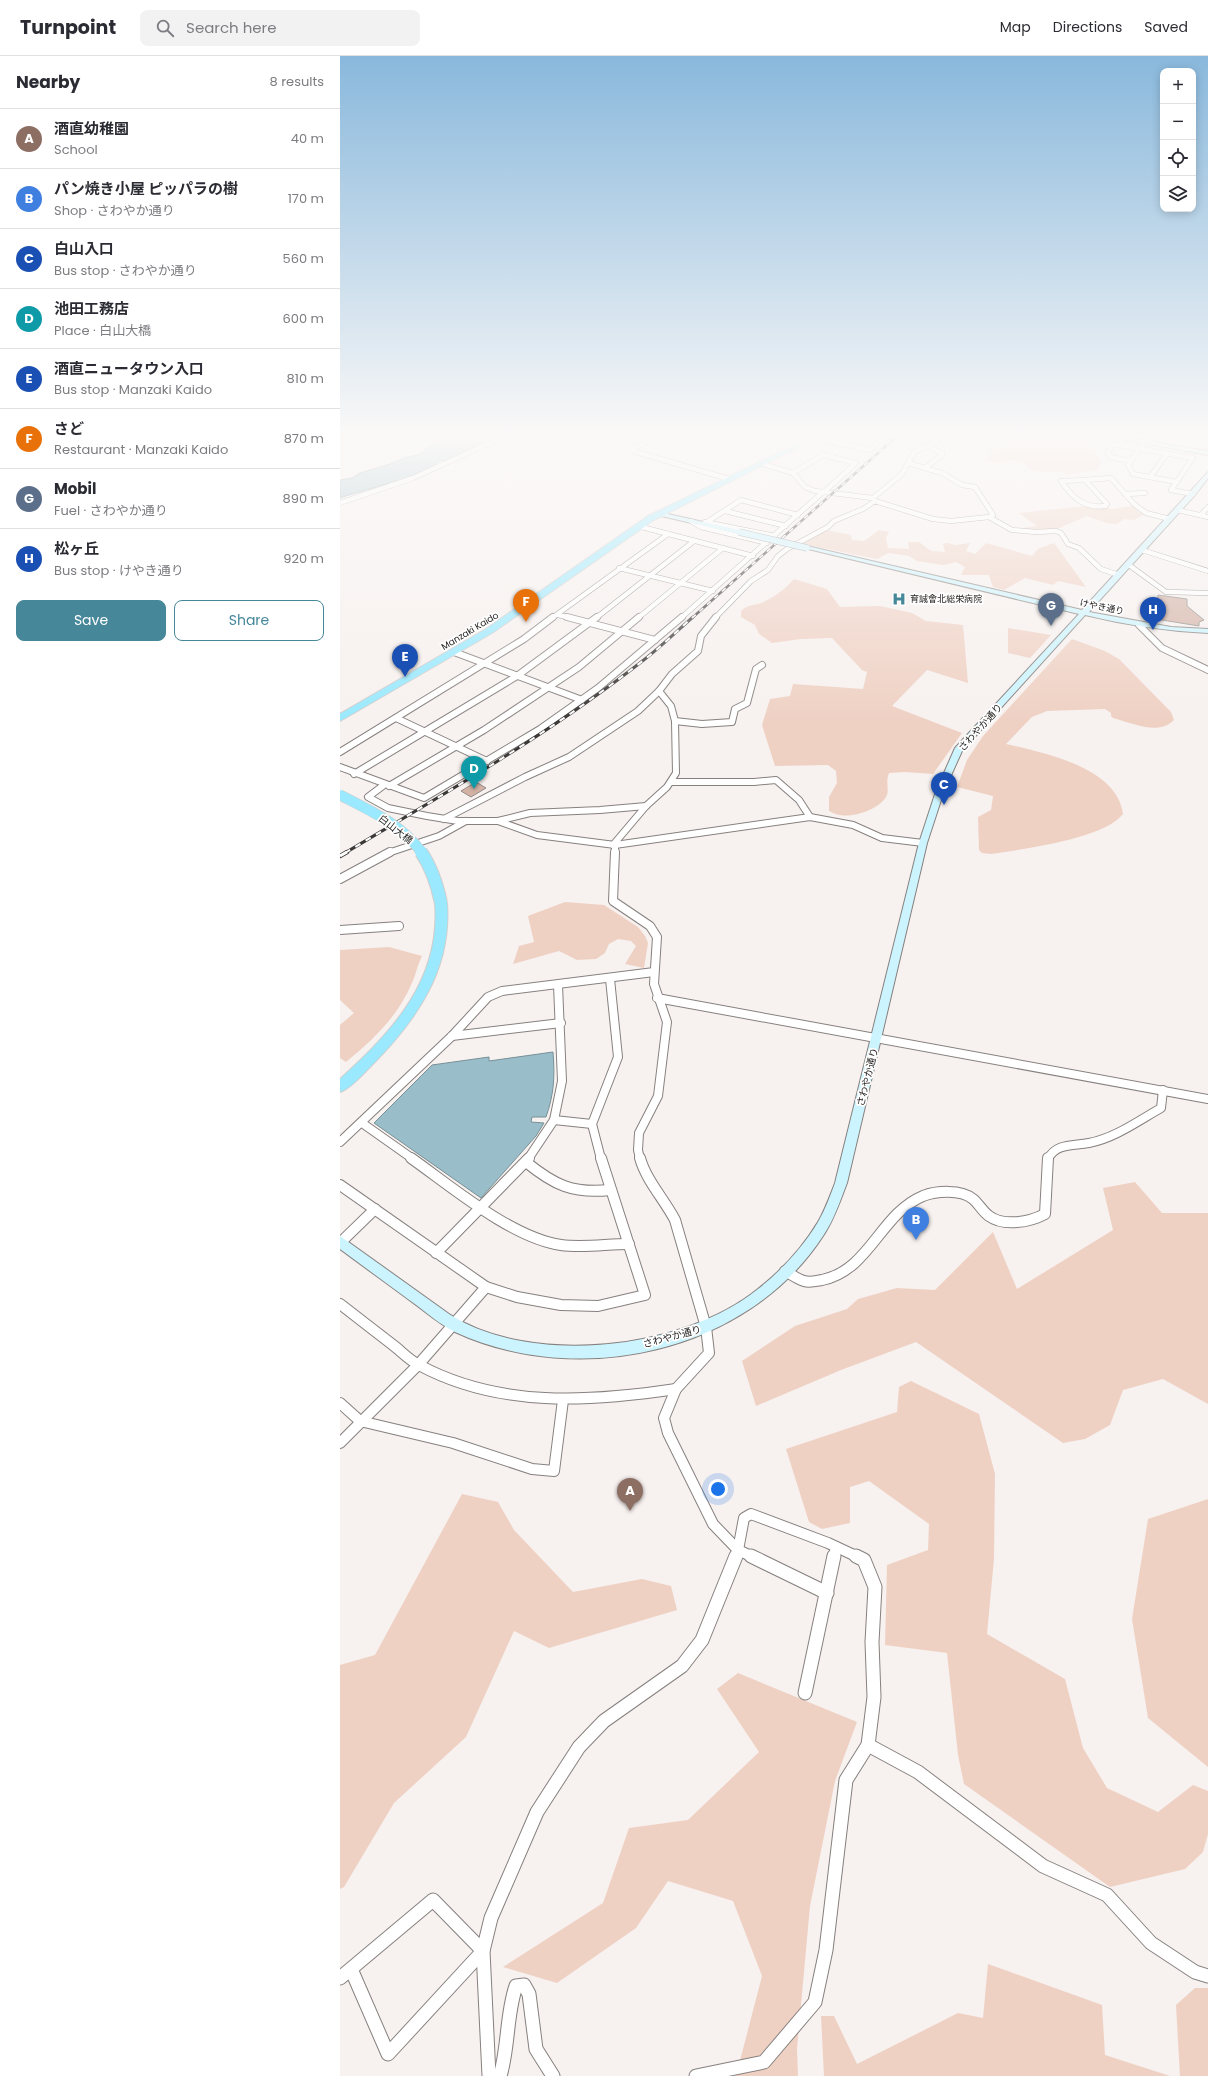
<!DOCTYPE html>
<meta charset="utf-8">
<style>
body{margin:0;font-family:Poppins,"Noto Sans JP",sans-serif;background:#f2f2f3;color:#2b2b33}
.controls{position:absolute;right:12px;top:12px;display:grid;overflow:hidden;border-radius:8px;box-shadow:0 2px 10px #0003}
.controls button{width:36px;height:36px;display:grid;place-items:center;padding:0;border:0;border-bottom:1px solid #e1e1e2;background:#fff;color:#2b2b33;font:20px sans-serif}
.you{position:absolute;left:378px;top:1433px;width:14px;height:14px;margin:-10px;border:3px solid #fff;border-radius:50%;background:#1a73e8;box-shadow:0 0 0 6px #1a73e833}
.badge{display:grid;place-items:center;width:26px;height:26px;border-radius:50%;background:#46879a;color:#fff;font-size:13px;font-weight:700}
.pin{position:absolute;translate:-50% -33px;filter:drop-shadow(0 1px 2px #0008)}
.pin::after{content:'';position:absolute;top:21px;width:14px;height:12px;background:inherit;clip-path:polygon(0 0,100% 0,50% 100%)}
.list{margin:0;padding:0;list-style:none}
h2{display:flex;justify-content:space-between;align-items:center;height:52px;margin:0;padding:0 16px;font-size:17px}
h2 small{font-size:13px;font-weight:400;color:#7c7c81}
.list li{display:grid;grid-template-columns:26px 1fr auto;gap:12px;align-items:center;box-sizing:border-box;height:60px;padding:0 16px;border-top:1px solid #e1e1e2}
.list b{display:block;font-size:15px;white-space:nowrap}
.list p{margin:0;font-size:13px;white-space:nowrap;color:#7c7c81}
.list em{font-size:13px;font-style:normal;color:#7c7c81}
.actions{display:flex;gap:8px;padding:12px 16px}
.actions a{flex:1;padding:9px 0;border:1px solid #46879a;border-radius:8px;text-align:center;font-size:14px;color:#46879a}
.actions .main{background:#46879a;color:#fff}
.icon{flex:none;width:22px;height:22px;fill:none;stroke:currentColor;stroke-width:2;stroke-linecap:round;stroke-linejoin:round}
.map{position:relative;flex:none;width:868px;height:2020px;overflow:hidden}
header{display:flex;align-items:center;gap:24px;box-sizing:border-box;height:56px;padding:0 20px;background:#fff;border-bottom:1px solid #e1e1e2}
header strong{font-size:19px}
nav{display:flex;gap:22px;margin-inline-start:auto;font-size:14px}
.search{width:280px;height:36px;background:#f2f2f3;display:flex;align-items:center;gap:10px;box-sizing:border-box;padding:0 14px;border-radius:8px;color:#7c7c81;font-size:15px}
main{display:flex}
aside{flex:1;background:#fff}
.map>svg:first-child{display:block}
.green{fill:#efd1c4}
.water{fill:#9abec9;stroke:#779097}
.building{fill:#d4b3a6;stroke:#918c89}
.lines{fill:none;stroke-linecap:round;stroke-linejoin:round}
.street-far4-casing{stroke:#86817f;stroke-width:5.5}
.street-far3-casing{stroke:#86817f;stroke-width:8}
.street-far2-casing{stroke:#86817f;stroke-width:10}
.street-far1-casing{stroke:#86817f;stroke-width:12}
.street-casing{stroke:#86817f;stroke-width:15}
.secondary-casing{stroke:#86817f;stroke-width:2}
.primary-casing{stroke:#cfcfce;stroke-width:2}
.street-far4{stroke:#fff;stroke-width:4.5}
.street-far3{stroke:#fff;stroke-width:6}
.street-far2{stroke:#fff;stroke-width:8}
.street-far1{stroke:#fff;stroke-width:10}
.street{stroke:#fff;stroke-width:13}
.secondary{fill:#ccf4fe;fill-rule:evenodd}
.primary{fill:#9ae9fe;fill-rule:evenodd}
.rail-far2-casing{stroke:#3b3938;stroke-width:2.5}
.rail-far1-casing{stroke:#3b3938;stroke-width:3}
.rail-casing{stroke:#3b3938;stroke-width:4.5}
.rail-far2{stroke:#fff;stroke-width:1.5;stroke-dasharray:5;stroke-linecap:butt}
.rail-far1{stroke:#fff;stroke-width:2;stroke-dasharray:6;stroke-linecap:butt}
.rail{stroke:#fff;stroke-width:3;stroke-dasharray:8;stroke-linecap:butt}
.secondary-bridge-casing{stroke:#86817f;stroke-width:7;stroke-linecap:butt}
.primary-bridge-far1-casing{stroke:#cfcfce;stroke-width:11;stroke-linecap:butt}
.primary-bridge-casing{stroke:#cfcfce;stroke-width:14;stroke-linecap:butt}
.secondary-bridge{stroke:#ccf4fe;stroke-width:6}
.primary-bridge-far1{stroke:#9ae9fe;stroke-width:10}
.primary-bridge{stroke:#9ae9fe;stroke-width:12}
.labels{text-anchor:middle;stroke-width:3.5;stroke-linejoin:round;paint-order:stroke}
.far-poi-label{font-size:9px;fill:#252322;stroke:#fff;text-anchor:start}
.far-street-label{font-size:9px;fill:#252322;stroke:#fff}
.street-label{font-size:10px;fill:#252322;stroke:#fff}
</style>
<header>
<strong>Turnpoint</strong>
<div class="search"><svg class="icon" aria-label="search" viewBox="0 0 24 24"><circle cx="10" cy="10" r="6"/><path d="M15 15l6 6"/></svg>Search here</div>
<nav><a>Map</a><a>Directions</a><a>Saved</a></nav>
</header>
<main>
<aside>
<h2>Nearby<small>8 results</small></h2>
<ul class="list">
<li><span class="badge" style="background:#8d6e63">A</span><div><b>酒直幼稚園</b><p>School</p></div><em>40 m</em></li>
<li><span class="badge" style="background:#3f7fe0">B</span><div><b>パン焼き小屋 ピッパラの樹</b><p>Shop · さわやか通り</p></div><em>170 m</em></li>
<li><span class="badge" style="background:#1a4fb4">C</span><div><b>白山入口</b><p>Bus stop · さわやか通り</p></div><em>560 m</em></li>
<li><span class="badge" style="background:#0f9aa8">D</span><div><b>池田工務店</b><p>Place · 白山大橋</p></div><em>600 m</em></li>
<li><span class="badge" style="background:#1a4fb4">E</span><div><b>酒直ニュータウン入口</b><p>Bus stop · Manzaki Kaido</p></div><em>810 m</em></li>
<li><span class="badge" style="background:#e8710a">F</span><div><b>さど</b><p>Restaurant · Manzaki Kaido</p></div><em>870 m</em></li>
<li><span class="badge" style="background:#5c6f8a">G</span><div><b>Mobil</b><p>Fuel · さわやか通り</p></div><em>890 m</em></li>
<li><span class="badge" style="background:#1a4fb4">H</span><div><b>松ヶ丘</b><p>Bus stop · けやき通り</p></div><em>920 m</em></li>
</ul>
<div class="actions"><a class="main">Save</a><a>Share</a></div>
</aside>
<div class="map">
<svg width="868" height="2020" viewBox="0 0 868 2020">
<rect width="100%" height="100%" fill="#f7f1ef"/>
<g class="green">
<path d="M667,382H747C748,390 758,398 761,407L758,413L726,419L724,416H704L691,414L684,407L673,404L661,407L648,405L649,393L660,394L661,391L669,392L670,386L665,385Z"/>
<path d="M746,450L773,453L792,450L803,459L794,464L784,463L777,468L766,467L747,460L717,473L694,474L673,473L697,470L679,457Z"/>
<path d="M487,474L511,479L512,484L524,485L539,474L549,476L546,482L548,492L569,493L568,486H579L591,495L605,496L603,488L607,487L615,489L630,487L626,495L635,498L646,487L692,500L698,493L714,487L746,531L718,525L713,529L685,522L664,534L653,531L649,519H621L625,511L616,506L603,509L577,505L569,500L548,497L537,503L463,488Z"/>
<path d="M454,523L487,533L500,551L540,550L572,557L586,565L623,569L628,627L587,614L552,650L622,677L593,718L565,716L549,717C545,727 550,734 546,741C539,753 513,762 500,759C496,759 492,756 489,755V741L497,727L496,715L488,709L435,710L422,669L430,643L450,640L453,628L523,633L527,616L522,614L492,582L461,583L432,587L419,578L415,569L401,561V555C409,548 412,550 421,547C435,541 444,534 454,523Z"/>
<path d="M668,572L711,579L690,602L668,597Z"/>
<path d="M732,583L765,595L779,603L831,656L834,664C819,680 792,667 773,662L771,660V657L765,653L707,655L692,661L666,688C704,697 777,711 783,758C764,783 683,793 651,798L642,797L639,794L638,761L651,754L653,740L617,731L627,704L643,680Z"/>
<path d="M225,846L264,849L298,871L305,880L308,887L304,912L285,908L296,890L291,885L278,883L269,888L265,897L256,903L237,904L219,895L173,908L179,890L194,886L188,860Z"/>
<path d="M49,891L82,900C77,910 76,919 71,929C58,960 32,985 6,1006L0,1002V969L14,957L0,944V894Z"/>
<path d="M795,1126L822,1157H868V1348L823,1323L783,1334L770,1369L745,1383L723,1387L576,1286L501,1314L416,1350L402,1305L455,1270L507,1253L518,1243L557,1232L595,1234L653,1176L677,1233L773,1174L763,1132Z"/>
<path d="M571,1325L639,1358L655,1418L654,1503L647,1578L725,1623L743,1692L767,1732L818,1756L853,1729L868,1735V1778L863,1796L845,1813L770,1831L624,1728L618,1699L607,1597L545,1589L547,1509L588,1494L589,1468L529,1425L510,1431V1467L482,1473L469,1466L446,1393L557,1356L559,1331Z"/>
<path d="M122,1438L158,1446L174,1474L233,1536L302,1523L331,1530L337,1554L209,1592L174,1575L126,1681L54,1747L4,1831L0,1833V1609L35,1599Z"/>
<path d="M868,1443V1711L808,1662L792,1563L808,1463Z"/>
<path d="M398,1617L517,1666L495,1725L470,1850L457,1993L458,2020H396L422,1920L393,1845L328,1825L296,1872L217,1927L163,1911L263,1847L289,1772L348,1764L419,1696L377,1633Z"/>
<path d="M648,1908L762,1949L765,1999L830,2020H484L481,1960H494L517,2008L618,1957L643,1962Z"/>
<path d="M855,1932H868V2020H840L836,1949Z"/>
</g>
<g class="water">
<path d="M100,382H145L133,392L107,404L99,405C85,420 22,434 0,442V424L12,422L20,417L50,408L67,401L79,399Z"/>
<path d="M213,996C215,1021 214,1038 206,1061H192L191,1066L204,1067L196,1080L141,1142L34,1067L92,1009L149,1001V1005Z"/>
</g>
<g class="building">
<path d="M818,539L847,543V550L864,564L859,566V570L816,563Z"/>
<path d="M136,726L146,732L131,741L121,735Z"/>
</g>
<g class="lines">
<g class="street-far4-casing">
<g id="street-far4">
<path d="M316,382L292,393L296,396L389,423"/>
<path d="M477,382L530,394L544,382"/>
<path d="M807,382L788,409L793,418L837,426"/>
<path d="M501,389L513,382"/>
<path d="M791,405L770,401L768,396L774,388L853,402L831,434L853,438"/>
<path d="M420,407L453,417L465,431L475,435L533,442L562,418L574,396L596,386L599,382"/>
<path d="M568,407L602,417L622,429L635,431L653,459L649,461"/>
<path d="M585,412L602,399V397L588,390"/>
<path d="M453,417L483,399L516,407L484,436"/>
<path d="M810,421L827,398"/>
<path d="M745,424L767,448L766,450C744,453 733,442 721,425Z"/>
<path d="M745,424L771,422L794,448L806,457L830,463"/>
<path d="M785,438L805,437"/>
<path d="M0,447L73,422L161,382"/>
<path d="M838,454L868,461"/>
<path d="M385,455L446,470"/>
<path d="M861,459L868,451"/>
<path d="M351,465L361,471L427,487"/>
<path d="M365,466L435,480"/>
<path d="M367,466L401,444L458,459"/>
<path d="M298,470L413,500"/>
<path d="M802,494L868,515"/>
<path d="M789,509L826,536L868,537"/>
<path d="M279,512L373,535"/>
<path d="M218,559L231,562"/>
<path d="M212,562L328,478"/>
<path d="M256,562L354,485"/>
<path d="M298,562L383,492"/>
<path d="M341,562L483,436"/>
<path d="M375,562L411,525L428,514L438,500L447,493L488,471L494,465L523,453L535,445L593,463L611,465L649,461L672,474L696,476L716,475L721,477L728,488L739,492L761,513L779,519"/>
</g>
</g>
<g class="street-far3-casing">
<g id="street-far3">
<path d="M227,561L315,584"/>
<path d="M799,569L822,592L868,614"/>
<path d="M114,596L242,644"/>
<path d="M56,662L147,705"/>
<path d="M335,665L362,668L392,666L395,653L407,647L416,613L422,609"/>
<path d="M0,696L184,583L213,561"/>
<path d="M0,711L84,742L200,673L258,632L342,561"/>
<path d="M14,718L177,620L257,561"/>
<path d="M331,726H414L436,724L459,744L470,761"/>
<path d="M44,729L28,741L48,752L87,760L118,765H158L197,779L275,789V797"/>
<path d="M49,730L144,674L239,611L299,561"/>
<path d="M104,763L185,721L229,701L298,655L319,635L332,618L358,595L361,580L376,561"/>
<path d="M158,765L190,757L260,754L306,750"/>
<path d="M273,789L306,750L327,731L336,717L335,665L331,650L319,635"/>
<path d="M275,789L470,761L513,769L542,782L583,787"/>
<path d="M48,797L99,780L126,765"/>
</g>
</g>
<g class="street-far2-casing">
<g id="street-far2">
<path d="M275,796L273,845L310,870L317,881L314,928L327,966L318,1040L299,1077L298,1094L300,1103"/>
<path d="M0,823L50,796"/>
<path d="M0,874L59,870"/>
<path d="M317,942L868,1043"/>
<path d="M112,980L221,967"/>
<path d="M214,1064L252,1068"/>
<path d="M22,1067L73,1103"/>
<path d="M0,1086L112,980L148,941L162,935L314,916"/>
<path d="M188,1103L214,1064L222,1025L218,929"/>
<path d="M261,1103L252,1068L278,1001L270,923"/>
<path d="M708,1103C716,1087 733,1090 749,1087C775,1082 798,1065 821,1052L823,1034"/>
</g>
</g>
<g class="street-far1-casing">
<g id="street-far1">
<path d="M71,1102C112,1131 172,1182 221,1189C243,1192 267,1188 289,1188"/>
<path d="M300,1102C306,1124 324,1143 335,1164L366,1271L369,1297L336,1333L324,1362L328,1377L373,1468L398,1494"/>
<path d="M186,1106C214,1129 233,1138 270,1134"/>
<path d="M0,1129L146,1231L177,1241L221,1249L258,1250L305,1239L261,1102"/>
<path d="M0,1187L35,1153"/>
<path d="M96,1197L189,1102"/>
<path d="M445,1215C451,1218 457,1223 464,1225C470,1227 476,1225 482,1224C530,1214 540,1158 583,1140C596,1135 621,1133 633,1143C639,1148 643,1156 649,1160C664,1171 690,1166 705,1158L708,1102"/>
<path d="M0,1248C18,1262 35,1275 53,1289C61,1295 69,1304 79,1309C159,1352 249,1346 336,1333"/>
<path d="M0,1347L20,1365L113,1387L192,1413L214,1415L223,1344"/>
<path d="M0,1387L78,1309L146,1231"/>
<path d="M398,1494L404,1462L411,1458L488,1487L518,1501"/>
<path d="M395,1501L398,1494L413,1501"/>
<path d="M494,1501L496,1491"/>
</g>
</g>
<g class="street-casing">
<g id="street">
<path d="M411,1500L487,1537"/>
<path d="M465,1637L494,1500"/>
<path d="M528,1689L578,1716L703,1810L767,1839L811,1887L855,1916L868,1920"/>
<path d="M0,1922L93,1844L143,1895L48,1998L11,1913"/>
<path d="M149,2020L143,1895L151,1862L197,1756L239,1691L264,1665L342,1610L362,1584L396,1500"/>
<path d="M160,2020C169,1990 166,1959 176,1930L184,1929L189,1938L196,1993L213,2020"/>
<path d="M356,2020L424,2006L475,1946L486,1894L506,1724L528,1689L534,1641L532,1586L535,1531L524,1504L516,1500"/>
</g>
</g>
<g class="secondary-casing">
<g id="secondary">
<path d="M777,382H788L868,395V399Z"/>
<path d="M868,416V422L855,439L749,556L831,571L868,573V577C826,575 786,569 745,559L622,695L604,735L587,787L507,1127C500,1145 494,1164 483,1180C407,1297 238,1333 115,1276C99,1268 86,1256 72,1246C48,1228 24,1211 0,1193V1180L109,1258C191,1311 343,1294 418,1233C441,1215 463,1191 478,1166C485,1154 490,1140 495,1127L579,787L596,735L615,692L739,558L464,492L467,490L742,554Z"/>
<path d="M319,456L399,474L402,476L399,478L317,459L316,458Z"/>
</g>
</g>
<g class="primary-casing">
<g id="primary">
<path d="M469,382H477L314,464L152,577L0,665V658L146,573L308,460Z"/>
<path d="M101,843L107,847C112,914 76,965 30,1011C22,1019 11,1032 0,1036V1023C53,975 101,924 95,847Z"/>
</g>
</g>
<use href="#street-far4" class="street-far4"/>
<use href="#street-far3" class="street-far3"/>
<use href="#street-far2" class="street-far2"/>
<use href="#street-far1" class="street-far1"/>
<use href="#street" class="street"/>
<use href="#secondary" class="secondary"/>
<use href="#primary" class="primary"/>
<g class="rail-far2-casing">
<path id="rail-far2" d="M352,562L555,382"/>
</g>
<g class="rail-far1-casing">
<path id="rail-far1" d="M5,797C107,736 211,677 305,603C322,590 337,575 353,561"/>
</g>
<g class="rail-casing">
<path id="rail" d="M0,800L7,796"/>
</g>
<use href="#rail-far2" class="rail-far2"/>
<use href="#rail-far1" class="rail-far1"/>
<use href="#rail" class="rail"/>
<g class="secondary-bridge-casing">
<path id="secondary-bridge" d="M399,476L467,492"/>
</g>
<g class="primary-bridge-far1-casing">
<path id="primary-bridge-far1" d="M0,739C29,754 63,769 82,797"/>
</g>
<g class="primary-bridge-casing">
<path id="primary-bridge" d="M81,796C92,812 97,828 101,847"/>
</g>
<use href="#secondary-bridge" class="secondary-bridge"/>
<use href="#primary-bridge-far1" class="primary-bridge-far1"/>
<use href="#primary-bridge" class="primary-bridge"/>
</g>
<linearGradient id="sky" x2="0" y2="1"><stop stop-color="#89b8dc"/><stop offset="0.57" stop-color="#fbf9f8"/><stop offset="1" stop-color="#fbf9f8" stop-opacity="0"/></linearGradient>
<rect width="868" height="665" fill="url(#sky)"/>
<defs>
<g id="hospital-bare" transform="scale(1.08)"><path d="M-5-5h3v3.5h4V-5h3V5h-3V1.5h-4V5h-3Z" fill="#46879a" stroke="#fff" stroke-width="2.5" paint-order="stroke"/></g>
</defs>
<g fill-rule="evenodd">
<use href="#hospital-bare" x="559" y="543"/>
</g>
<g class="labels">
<g class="far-poi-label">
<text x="570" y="546">育誠會北総栄病院</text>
</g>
<g class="far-street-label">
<text transform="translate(762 551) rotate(12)" y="3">けやき通り</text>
<text transform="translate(130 575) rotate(-31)" y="3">Manzaki Kaido</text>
</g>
<g class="street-label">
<text transform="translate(640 671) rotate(-48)" y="4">さわやか通り</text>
<text transform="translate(56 773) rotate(38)" y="4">白山大橋</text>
<text transform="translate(527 1021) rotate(-76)" y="4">さわやか通り</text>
<text transform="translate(332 1280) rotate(-15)" y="4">さわやか通り</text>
</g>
</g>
</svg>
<div class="controls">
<button>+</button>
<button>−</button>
<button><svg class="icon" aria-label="locate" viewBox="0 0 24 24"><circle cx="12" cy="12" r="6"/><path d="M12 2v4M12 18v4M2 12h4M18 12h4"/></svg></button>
<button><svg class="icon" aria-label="layers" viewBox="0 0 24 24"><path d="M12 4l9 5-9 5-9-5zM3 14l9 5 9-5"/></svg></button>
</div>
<div class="you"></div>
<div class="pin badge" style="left:290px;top:1455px;background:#8d6e63">A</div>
<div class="pin badge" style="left:576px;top:1184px;background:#3f7fe0">B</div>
<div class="pin badge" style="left:604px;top:749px;background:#1a4fb4">C</div>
<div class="pin badge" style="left:134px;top:733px;background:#0f9aa8">D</div>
<div class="pin badge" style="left:65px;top:621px;background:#1a4fb4">E</div>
<div class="pin badge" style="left:186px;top:566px;background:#e8710a">F</div>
<div class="pin badge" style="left:711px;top:570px;background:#5c6f8a">G</div>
<div class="pin badge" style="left:813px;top:574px;background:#1a4fb4">H</div>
</div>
</main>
